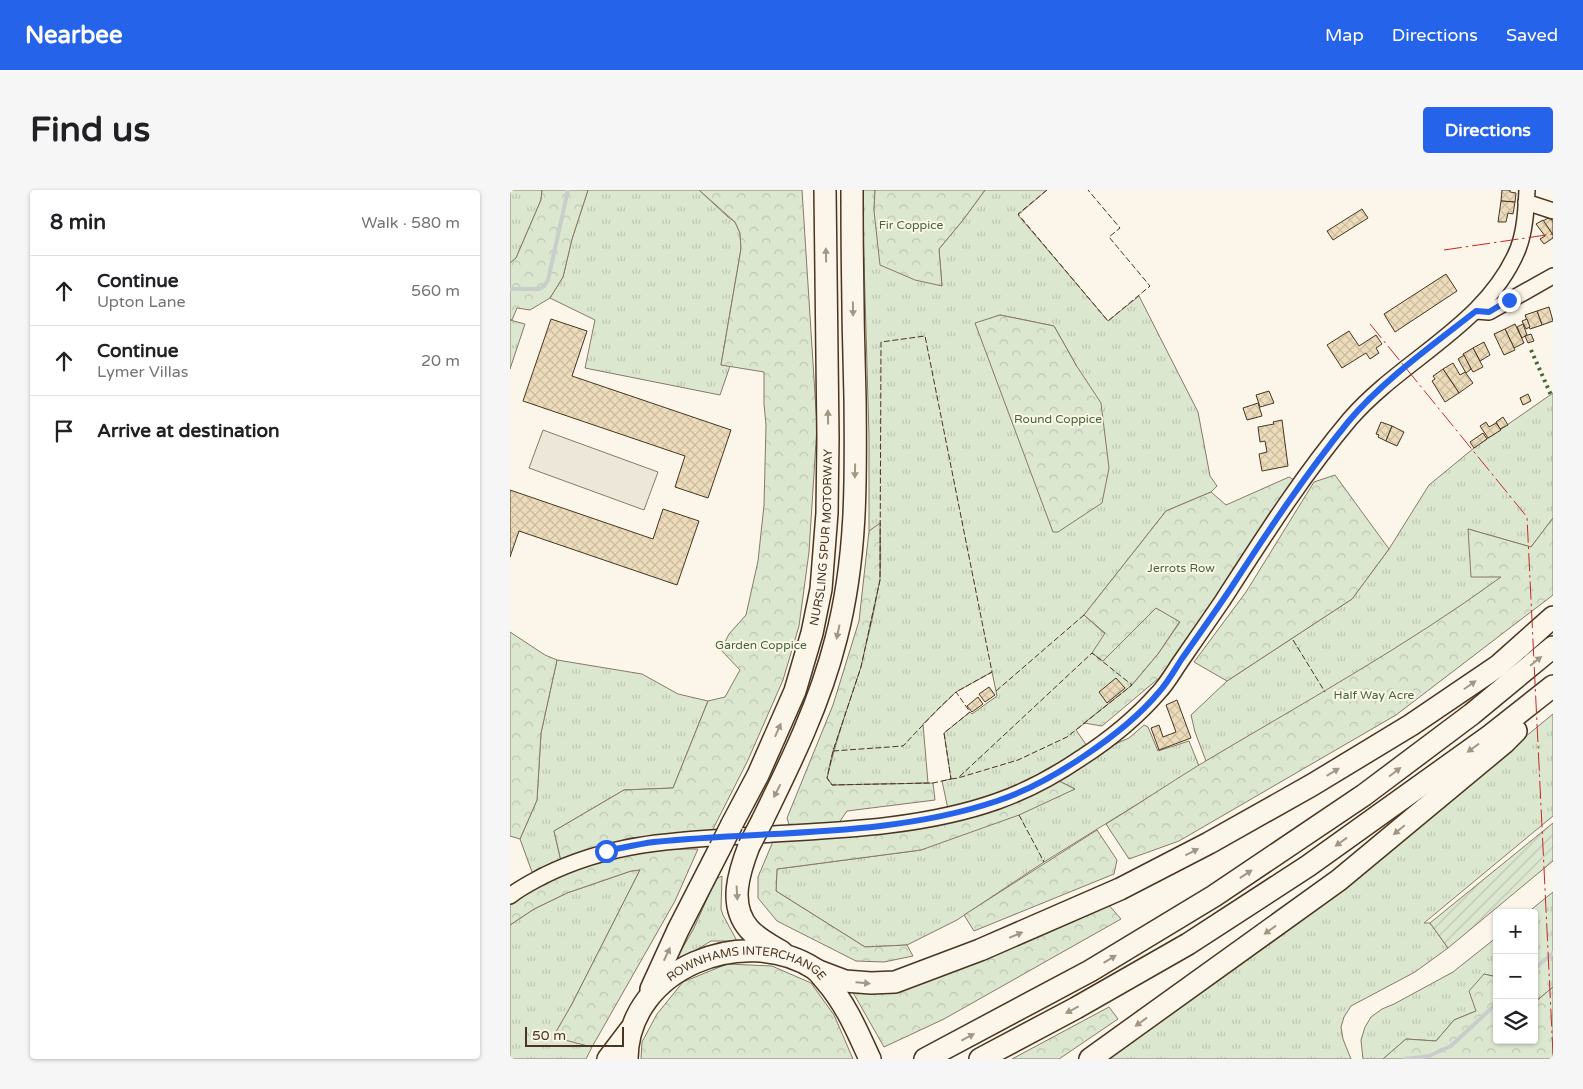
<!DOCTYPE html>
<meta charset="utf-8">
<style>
body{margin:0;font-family:"Varela Round",sans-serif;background:#f6f6f6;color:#202124}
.controls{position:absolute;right:15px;bottom:15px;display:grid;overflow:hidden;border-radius:5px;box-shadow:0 1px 4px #0004}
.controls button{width:45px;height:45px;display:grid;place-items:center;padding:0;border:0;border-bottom:1px solid #e0e0e0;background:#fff;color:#202124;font:25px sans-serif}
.scale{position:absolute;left:15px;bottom:12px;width:99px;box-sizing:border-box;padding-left:5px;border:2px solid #4a3520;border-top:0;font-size:14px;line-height:18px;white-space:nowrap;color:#4a3520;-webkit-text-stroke:4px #fbf6e9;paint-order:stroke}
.stop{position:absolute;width:15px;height:15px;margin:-11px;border:4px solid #2563eb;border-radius:50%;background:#fff}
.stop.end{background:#2563eb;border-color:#fff;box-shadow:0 1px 5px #0008}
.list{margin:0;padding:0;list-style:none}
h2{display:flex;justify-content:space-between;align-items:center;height:65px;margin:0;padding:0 20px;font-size:21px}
h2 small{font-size:16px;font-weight:400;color:#757577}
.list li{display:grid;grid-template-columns:32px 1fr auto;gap:15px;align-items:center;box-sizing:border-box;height:70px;padding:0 20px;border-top:1px solid #e0e0e0}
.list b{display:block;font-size:19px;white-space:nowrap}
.list p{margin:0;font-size:16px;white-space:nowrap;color:#757577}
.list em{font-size:16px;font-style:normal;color:#757577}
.icon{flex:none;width:28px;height:28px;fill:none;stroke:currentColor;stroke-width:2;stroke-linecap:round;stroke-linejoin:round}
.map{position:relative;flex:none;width:1043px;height:869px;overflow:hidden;border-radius:5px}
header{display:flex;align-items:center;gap:30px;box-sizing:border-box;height:70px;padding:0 25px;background:#2563eb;color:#fff}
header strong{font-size:24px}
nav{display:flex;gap:28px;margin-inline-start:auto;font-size:18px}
.intro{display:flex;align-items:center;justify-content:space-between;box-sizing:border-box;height:120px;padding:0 30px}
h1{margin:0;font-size:35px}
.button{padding:12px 22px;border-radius:5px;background:#2563eb;color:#fff;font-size:18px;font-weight:700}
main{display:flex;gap:30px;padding:0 30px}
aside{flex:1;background:#fff;border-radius:5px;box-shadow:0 1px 4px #0004}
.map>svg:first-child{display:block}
.grass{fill:url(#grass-tufts);stroke:#887966;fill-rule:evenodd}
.forest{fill:url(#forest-crowns);stroke:#887966}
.garden{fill:url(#garden-furrows);stroke:#887966}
.parking{fill:#ede7d9;stroke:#887966}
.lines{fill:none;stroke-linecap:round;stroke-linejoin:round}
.stream{stroke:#c9cecd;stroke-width:4}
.building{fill:url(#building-cross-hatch);stroke:#4a3520}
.minor-casing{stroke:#4a3520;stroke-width:18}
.highway-casing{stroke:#4a3520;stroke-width:24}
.minor{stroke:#fbf6e9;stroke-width:15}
.highway{stroke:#fbf6e9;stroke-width:21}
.highway-bridge-casing{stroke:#4a3520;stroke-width:24;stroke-linecap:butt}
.highway-bridge{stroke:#fbf6e9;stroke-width:21}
.hedge{stroke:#436837;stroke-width:4;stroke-dasharray:2.5 4;stroke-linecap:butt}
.fence{stroke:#4a3520;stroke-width:1;stroke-dasharray:6 2.5;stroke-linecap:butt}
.power{stroke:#c62828;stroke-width:1;stroke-dasharray:18 4 2.5 4;stroke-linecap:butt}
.oneway{fill:#a29684}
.route{stroke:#2563eb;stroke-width:6}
.labels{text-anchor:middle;stroke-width:4;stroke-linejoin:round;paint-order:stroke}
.park-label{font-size:12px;fill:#436837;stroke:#fbf6e9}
.street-label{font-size:12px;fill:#4a3520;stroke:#fbf6e9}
</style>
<header>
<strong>Nearbee</strong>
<nav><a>Map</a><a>Directions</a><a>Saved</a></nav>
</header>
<div class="intro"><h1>Find us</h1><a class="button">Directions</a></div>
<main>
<aside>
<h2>8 min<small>Walk · 580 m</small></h2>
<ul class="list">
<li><svg class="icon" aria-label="ahead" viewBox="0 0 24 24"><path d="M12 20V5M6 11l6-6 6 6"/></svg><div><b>Continue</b><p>Upton Lane</p></div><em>560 m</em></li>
<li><svg class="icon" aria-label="ahead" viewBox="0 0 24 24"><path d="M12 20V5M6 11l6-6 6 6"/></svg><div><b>Continue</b><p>Lymer Villas</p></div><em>20 m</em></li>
<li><svg class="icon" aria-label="arrive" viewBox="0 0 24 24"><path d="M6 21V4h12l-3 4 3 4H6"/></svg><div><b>Arrive at destination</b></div></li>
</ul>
</aside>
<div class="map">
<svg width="1043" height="869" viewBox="0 0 1043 869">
<defs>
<pattern id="grass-tufts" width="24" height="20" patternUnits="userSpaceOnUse" patternTransform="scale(1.25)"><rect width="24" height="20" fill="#dce7d0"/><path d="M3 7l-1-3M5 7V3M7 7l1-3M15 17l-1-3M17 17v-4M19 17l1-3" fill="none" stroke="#bec7b2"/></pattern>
<pattern id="forest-crowns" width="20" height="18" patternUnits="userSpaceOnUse" patternTransform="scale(1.25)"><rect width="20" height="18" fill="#dce7d0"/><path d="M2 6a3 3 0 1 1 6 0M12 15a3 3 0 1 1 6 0" fill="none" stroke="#bec7b2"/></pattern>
<pattern id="garden-furrows" width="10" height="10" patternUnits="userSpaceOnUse" patternTransform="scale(1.25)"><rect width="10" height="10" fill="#dce7d0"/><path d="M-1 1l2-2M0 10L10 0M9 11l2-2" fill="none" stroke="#bec7b2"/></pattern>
<pattern id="building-cross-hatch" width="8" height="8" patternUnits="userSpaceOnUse" patternTransform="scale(1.25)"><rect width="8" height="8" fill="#ecdcbc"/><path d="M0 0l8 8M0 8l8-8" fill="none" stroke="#ccbda1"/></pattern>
</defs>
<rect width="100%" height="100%" fill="#fbf6e9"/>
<g class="grass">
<path d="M0,0H32L31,10L6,68L0,73Z"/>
<path d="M78,0H189L218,27L225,32L230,43L231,59L211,175L220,176L210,205L75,178L85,130L40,108L53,87L62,49Z"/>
<path d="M352,0H365L364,21L432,96L429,59L453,30L475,0H537L508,25L598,131L629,106L688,222L700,286L707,296L701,302L656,321L574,425L595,444L593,471L645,417L670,431L648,464L621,496L566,540L577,556L531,585L491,602L438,619L432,591L441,589L434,543L460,522L462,524L487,506L482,482L446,502L413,534L418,593L322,595L317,588C333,522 360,459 369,391C372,373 370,352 370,334L359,341V246ZM490,125L544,136L566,175L465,134Z"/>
<path d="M0,130L15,134L0,179Z"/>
<path d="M1043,203V328L1021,357L958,339L992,387C898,455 796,513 696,571L685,542L681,525L717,491L842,409L879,359L919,295L964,258Z"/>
<path d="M47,470L132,484L168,504L198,511L163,598L114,600L44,641L51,671L22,682L10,649L27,610L31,543Z"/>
<path d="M1043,524V626L914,733H920L938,758L905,782L841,816L834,827L831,837L833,849L841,869H596L993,565Z"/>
<path d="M634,535L638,537L648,561L679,551L689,576L534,672L447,730L397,755L355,757L266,701L267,679L411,660L565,599L547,590L594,559L619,548Z"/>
<path d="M130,680L62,814L44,846L82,857L76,869H0V735L24,719L57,703L121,681Z"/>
<path d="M212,686L211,719L213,725L227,751H201L163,774L183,740L206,689Z"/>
<path d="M1043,702V797L1024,813V723H1017Z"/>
<path d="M987,747V787L974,784L966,821L944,830L926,851L896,849L873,869H853L851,850L855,837L861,827L872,819L884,814L943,782Z"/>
</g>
<g class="forest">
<path d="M32,0H78L62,49L53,87L40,108L20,120L7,118L2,130L0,129V73L6,68L31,10Z"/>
<path d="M189,0H292L307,236L299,362L289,436L273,490L238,570L201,643L119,648L51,671L44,641L114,600L163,598L198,511L215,507L230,480L211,460L219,444L236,425L248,371L254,315L256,235L254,214V182L211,175L231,59L230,43L225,32Z"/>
<path d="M365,0H475L453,30L429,59L432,96L405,90L370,75L364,21Z"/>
<path d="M490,125L544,136L566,175L591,213L599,278L592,313L548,342H543L465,133Z"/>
<path d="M825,285L879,359L842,409L717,491L684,472L736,402L804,292Z"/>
<path d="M779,287L786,291L730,376L649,488L592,536L574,533L622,495L648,464L670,432L646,418L593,471L582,463L595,443L574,425L656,321L701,302L716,315Z"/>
<path d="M1043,328V405L886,525L669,651L619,669L596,634C627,615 658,594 689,575C791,514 895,457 991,387H961L958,339L1021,357Z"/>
<path d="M370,333V390L351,477L323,561L317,588L322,595L423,593L425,610L337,621L328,634L280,638L277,628L323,515L349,431L359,341Z"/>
<path d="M0,442L35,465L47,470L31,543L27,610L10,649L0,646Z"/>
<path d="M547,590L565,599L509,625L411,660L267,679L266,701L355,757L397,755L403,766L374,772L346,771L267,731L248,708V687L264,649L422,636L488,620Z"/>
<path d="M587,640L607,670L604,684L464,741L454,725Z"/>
<path d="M155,659H188L165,711L82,857L43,847L62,814L130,680L121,681L57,703L24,719L0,735V715L29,695L47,686L106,666Z"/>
<path d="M597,713L611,729L434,829L374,857L341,799Z"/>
<path d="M217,774L262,776L301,793L324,825L343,869H131L132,852L147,824L173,792Z"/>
<path d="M974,784L987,787V850H1024V813L1043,797V869H873L896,849L926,851L944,830L966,821L959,801Z"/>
<path d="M599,817L608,829L549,869H502Z"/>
</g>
<path class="garden" d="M1043,633V671L938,758L920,733Z"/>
<path class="parking" d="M33,240L148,282L134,320L19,278Z"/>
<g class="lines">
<g class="stream">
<path d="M0,99H29L34,96L38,90L58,0"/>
<path d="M1024,779L1043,763"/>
<path d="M895,869L919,866L941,856L987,813"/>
</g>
</g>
<g class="building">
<path d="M992,0H1000V2L1006,3L1005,12L991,11Z"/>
<path d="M991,11L1005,12L1003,24L998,23L996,32H988Z"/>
<path d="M852,19L858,28L823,50L817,41Z"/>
<path d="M1040,27L1043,32V45L1033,31Z"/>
<path d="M1033,30L1043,45V48L1034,54L1030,49L1035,46L1026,34Z"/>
<path d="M936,84L947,101L885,142L874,124Z"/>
<path d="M1039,117L1043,131L1032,135L1027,121Z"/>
<path d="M1027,121L1032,135L1020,139L1015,125Z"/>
<path d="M41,129L77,141L62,186L221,240L198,308L165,297L175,266L13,211Z"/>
<path d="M1017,129L1020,137L1016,139L1012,131Z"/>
<path d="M1005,134L1014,153L1004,158L995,139Z"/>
<path d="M1013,134L1017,145L1012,148L1007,137Z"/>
<path d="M995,139L1005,160L994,165L984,144Z"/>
<path d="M839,141L849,156L866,145L872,154L866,158L869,163L860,169L856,163L832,178L817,155Z"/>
<path d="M1021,144L1024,151L1018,153L1015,146Z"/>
<path d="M974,152L980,165L970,171L963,158Z"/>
<path d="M963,158L973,177L963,182L953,164Z"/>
<path d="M954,165L961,179L956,183L948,169Z"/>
<path d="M943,173L950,185L955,182L963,193L949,203L933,179Z"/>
<path d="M933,179L949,203L935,212L922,191L925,189L923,186Z"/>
<path d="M759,201L764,213L750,217L746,205Z"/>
<path d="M1018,204L1021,211L1013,215L1010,208Z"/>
<path d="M748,213L752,226L737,230L733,218Z"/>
<path d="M993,227L998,235L990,239L986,232Z"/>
<path d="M772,230L778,276L752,281L749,264L757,262L755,251L750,252L748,237L764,234L763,232Z"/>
<path d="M871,232L882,236L876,251L868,247L869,245L866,244Z"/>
<path d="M976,232L979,237L986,233L991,240L978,248L970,236Z"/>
<path d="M882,236L894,242L887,256L876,251Z"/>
<path d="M973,243L977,249L964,258L960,252Z"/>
<path d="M0,300L143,349L153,319L189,331L167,395L9,341L0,367Z"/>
<path d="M606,488L615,498L597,513L589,502Z"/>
<path d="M479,497L485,505L475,512L469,504Z"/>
<path d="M468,507L473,514L462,522L457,516Z"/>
<path d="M667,510L681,548L649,560L641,538L649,535L653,547L666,542L656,515Z"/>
</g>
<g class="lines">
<g class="minor-casing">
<g id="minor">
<path d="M1016,12L1043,21"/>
<path d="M966,121L979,122L1043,86"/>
<path d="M0,706C11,697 22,692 35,685C110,648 182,650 263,644C337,640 418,636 488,611C516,601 546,585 571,568C599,550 626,528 648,503C657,494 664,481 671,471C685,451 699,430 713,410C753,348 792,286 840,229C892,169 977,135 1008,59C1015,41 1016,20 1017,0"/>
</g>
</g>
<g class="highway-casing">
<g id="highway">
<path d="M252,631C281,572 310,513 326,449C347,369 346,290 345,208C343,139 342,69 342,0"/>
<path id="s1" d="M222,634L248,585L285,501L302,443L311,399L317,323L318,248L315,0"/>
<path d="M239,656C229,682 218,715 239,739C248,749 260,755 272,762"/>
<path d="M306,780L335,791L361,793L385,792L470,760L610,699L699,653L802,595L901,535L988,476L1043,427"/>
<path d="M141,799L168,740L210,658"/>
<path d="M98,869L120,840"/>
<path id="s2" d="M117,869C118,778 234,733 305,779C309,782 312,787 315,790C336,814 347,841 360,869"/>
<path d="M415,869L580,781L704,706L854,605L962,524L1043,457"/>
<path d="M470,869L566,818L678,754L798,676L981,545L1043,496"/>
<path d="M580,869L829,690L994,553L1006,541"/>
</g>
</g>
<use href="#minor" class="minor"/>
<use href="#highway" class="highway"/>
<g class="highway-bridge-casing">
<g id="highway-bridge">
<path d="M239,656L252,631"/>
<path d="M210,658L222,634"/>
</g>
</g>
<use href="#highway-bridge" class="highway-bridge"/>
<path class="hedge" d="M1021,160L1041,205"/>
<g class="fence">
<path d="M537,0L508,24L598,131L640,96L599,47L610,38L578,0"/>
<path d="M783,450L815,502"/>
<path d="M486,501L574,425"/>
<path d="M323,561L393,556L429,518L446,502L460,522L434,543L441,589L423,593L322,595L317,588L323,561L351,477L370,390L371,152L415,146L482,482L446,502"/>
<path d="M441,589L448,588L508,570L557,547L622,495L582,463L448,588"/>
<path d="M509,625L534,672"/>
</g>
<g class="power">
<path d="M934,60L1043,44"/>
<path d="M860,134L1017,327L1043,864"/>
</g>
</g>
<defs><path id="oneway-solid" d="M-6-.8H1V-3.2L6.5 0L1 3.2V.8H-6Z" transform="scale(1.25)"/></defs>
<g class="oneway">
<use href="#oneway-solid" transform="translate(316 65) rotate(-91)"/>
<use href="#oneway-solid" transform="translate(343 119) rotate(89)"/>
<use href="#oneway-solid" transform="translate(318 227) rotate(-91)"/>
<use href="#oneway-solid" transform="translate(345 281) rotate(91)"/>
<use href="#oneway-solid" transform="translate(328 442) rotate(102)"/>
<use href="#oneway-solid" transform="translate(1026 471) rotate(-39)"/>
<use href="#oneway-solid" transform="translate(960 495) rotate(-35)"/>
<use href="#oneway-solid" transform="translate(268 540) rotate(-66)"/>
<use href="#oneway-solid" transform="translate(963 558) rotate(144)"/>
<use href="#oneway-solid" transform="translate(823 582) rotate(-31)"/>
<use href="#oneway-solid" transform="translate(885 582) rotate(-37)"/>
<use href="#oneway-solid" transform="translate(267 601) rotate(117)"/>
<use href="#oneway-solid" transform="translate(889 640) rotate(140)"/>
<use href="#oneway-solid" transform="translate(831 652) rotate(144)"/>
<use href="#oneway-solid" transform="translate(682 662) rotate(-27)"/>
<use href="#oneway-solid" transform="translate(736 684) rotate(-34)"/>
<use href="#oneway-solid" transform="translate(227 703) rotate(87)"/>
<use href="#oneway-solid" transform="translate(760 740) rotate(144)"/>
<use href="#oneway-solid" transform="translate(506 745) rotate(-23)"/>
<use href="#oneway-solid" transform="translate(157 764) rotate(-65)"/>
<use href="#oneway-solid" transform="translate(600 769) rotate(-31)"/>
<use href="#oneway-solid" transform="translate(353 793) rotate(5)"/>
<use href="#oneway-solid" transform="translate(562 820) rotate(152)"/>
<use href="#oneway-solid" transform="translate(631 832) rotate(144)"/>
<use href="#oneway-solid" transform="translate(458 847) rotate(-28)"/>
</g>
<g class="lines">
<path class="route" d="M96,661C112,658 128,654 144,652C258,640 377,648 487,611C539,594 614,544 649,502C658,492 664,481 671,470C688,446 705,422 721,398C758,341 795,285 838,232C872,191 924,154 966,121L979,122L999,110"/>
</g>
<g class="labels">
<g class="park-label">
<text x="401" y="39">Fir Coppice</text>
<text x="548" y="233">Round Coppice</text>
<text x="671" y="382">Jerrots Row</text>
<text x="251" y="459">Garden Coppice</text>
<text x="864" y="509">Half Way Acre</text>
</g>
<g class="street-label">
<text dy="4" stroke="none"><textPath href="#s1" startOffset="304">NURSLING SPUR MOTORWAY</textPath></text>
<text dy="4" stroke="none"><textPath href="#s2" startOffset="178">ROWNHAMS INTERCHANGE</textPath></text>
</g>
</g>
</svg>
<div class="controls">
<button>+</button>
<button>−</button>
<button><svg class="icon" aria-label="layers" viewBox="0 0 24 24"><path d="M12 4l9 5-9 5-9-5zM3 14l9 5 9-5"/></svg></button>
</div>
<div class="scale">50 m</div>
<div class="stop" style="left:96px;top:661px"></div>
<div class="stop end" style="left:999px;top:110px"></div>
</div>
</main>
